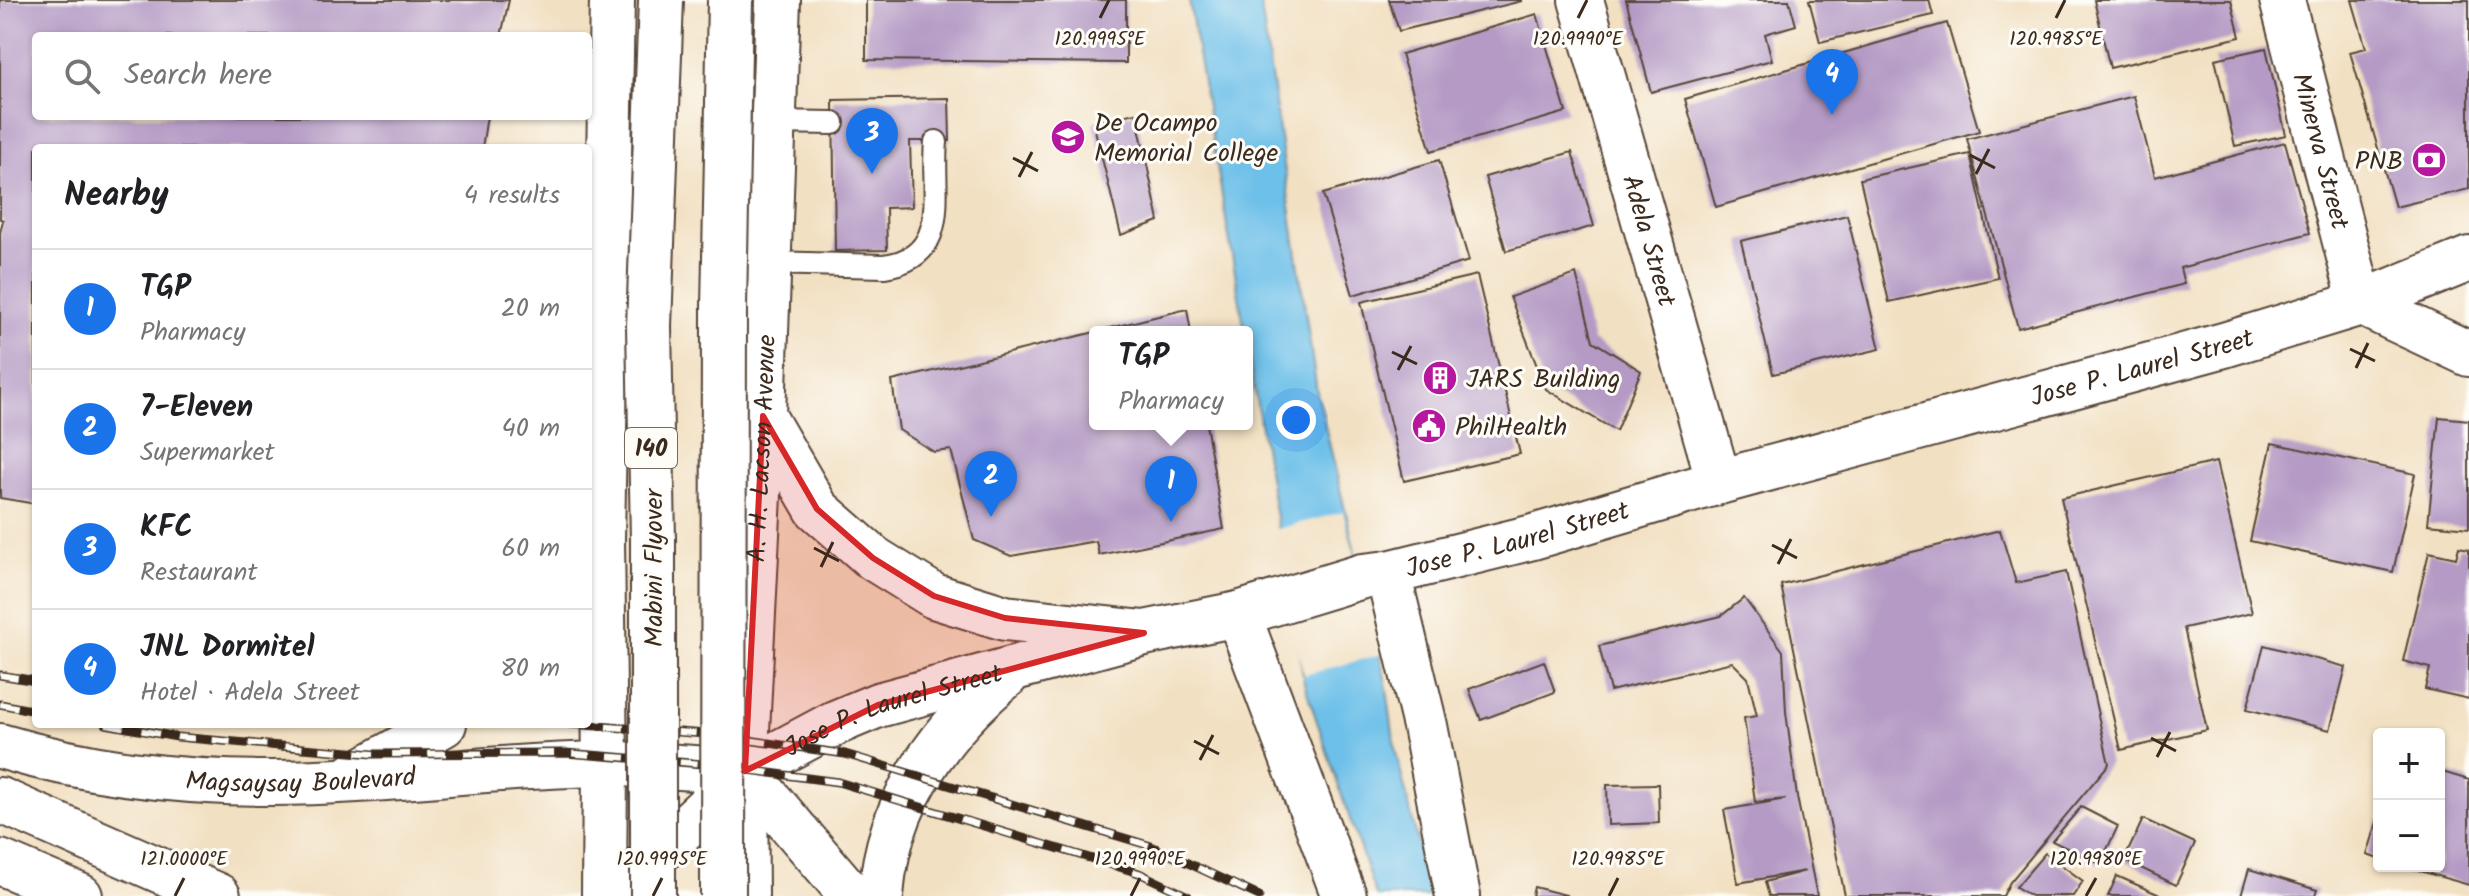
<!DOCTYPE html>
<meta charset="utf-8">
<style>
body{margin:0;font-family:Kalam,sans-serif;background:#f6f6f6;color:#202124}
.controls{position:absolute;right:24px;bottom:24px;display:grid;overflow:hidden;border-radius:8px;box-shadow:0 2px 6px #0004}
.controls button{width:72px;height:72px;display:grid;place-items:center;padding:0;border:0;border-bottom:2px solid #e0e0e0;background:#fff;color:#202124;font:40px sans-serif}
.you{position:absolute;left:1296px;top:420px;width:28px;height:28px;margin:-20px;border:6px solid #fff;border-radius:50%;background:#1a73e8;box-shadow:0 0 0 12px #1a73e833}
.badge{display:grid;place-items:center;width:52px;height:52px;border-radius:50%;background:#1a73e8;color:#fff;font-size:26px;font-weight:700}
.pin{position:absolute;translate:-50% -66px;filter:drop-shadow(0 2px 4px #0008)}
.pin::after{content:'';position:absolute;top:42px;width:28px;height:24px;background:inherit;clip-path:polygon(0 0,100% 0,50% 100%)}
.popup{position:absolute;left:1089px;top:326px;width:164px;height:104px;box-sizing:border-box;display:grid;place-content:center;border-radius:8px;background:#fff;filter:drop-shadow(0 2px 6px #0005);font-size:26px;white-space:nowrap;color:#757577}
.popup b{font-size:30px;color:#202124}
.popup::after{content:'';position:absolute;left:50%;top:100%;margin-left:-16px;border:16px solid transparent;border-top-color:#fff}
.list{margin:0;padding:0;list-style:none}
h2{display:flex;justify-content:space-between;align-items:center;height:104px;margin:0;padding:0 32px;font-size:34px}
h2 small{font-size:26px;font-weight:400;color:#757577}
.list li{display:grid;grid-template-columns:52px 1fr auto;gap:24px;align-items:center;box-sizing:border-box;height:120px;padding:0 32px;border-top:2px solid #e0e0e0}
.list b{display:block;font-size:30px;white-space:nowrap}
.list p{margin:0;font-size:26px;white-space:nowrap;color:#757577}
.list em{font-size:26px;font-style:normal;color:#757577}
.icon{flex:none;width:44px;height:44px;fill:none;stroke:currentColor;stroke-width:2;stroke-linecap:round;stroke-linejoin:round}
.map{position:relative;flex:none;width:2469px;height:896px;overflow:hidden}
.search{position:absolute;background:#fff;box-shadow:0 2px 6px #0004;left:32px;top:32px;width:560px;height:88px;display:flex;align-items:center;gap:20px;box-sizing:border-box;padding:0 28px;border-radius:8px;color:#757577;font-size:30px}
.panel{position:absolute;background:#fff;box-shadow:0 2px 6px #0004;left:32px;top:144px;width:560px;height:584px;border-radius:8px}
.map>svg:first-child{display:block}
.water{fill:#6dc0e9;stroke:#547584;stroke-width:2}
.pier{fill:#f2e0c2}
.building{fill:#b49ac4}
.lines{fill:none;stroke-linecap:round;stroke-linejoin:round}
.lane-casing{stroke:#564537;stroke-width:26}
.street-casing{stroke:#564537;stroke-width:48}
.secondary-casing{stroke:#564537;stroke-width:48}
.primary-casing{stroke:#564537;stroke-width:48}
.lane{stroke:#fff;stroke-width:22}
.street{stroke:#fff;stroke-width:44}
.secondary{stroke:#fff;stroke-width:44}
.primary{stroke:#fff;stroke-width:44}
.rail-casing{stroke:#3b2a1e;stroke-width:9}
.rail{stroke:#fdfcf7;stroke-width:6;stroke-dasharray:18;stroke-linecap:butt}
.primary-bridge-casing{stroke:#564537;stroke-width:48;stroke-linecap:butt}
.primary-bridge{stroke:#fff;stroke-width:44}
.marked{fill:#d62828;fill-opacity:0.2;stroke:#d62828;stroke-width:6;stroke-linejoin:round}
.ticks{fill:none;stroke:#3b2a1e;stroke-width:3}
.labels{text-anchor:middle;stroke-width:6;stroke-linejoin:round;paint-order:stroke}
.shield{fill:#fdfcf7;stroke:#75695f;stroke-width:2}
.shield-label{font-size:24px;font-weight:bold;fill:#3b2a1e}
.poi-label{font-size:26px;fill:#3b2a1e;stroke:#fdfcf7;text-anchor:start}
.street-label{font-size:26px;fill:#3b2a1e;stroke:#fdfcf7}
.ticks-label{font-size:20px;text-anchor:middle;fill:#3b2a1e;stroke:#fdfcf7;stroke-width:6;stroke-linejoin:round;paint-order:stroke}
</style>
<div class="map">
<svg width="2469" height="896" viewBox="0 0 2469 896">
<rect width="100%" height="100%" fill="#fdfcf7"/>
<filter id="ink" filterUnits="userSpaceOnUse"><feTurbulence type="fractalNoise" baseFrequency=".0125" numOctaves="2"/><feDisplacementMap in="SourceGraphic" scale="16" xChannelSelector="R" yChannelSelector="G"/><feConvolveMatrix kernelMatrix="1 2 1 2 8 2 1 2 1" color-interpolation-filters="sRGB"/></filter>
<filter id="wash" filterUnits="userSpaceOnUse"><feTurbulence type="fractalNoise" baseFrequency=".006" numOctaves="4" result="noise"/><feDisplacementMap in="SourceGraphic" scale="32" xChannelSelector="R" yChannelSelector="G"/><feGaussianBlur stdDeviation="1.8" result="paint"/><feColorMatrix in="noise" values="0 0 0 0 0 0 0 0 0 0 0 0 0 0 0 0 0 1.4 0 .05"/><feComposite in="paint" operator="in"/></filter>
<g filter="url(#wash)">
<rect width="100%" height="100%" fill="#f2e0c2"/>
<path class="water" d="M1189,0H1260L1317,392L1386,682L1395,748L1431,896H1376L1304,683L1247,346V332H1245Z"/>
<path class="pier" d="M1343,512L1382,654L1304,675L1289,619L1274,530Z"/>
<g id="blocks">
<g class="building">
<path d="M0,0H509L501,36H36V116H487L482,148H36V504L0,498V233L3,220L0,219Z"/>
<path d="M866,0H1126V63L866,60Z"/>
<path d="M1389,0H1522V1L1399,31Z"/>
<path d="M1626,0H1789L1796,25L1765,34L1772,60L1651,92Z"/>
<path d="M1809,0H1929L1933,15L1820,42Z"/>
<path d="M2094,0H2231L2240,37L2110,68Z"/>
<path d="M2352,0H2469V189L2395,207L2350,52L2366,48Z"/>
<path d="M1537,14L1566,112L1431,151L1401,54Z"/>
<path d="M1947,23L1979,131L1716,207L1685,99Z"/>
<path d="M2266,48L2286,135L2235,146L2215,59Z"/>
<path d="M2134,96L2155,177L2285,142L2310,233L2180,268L2184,284L2018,328L1967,139Z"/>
<path d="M949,98L950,141H910L912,207L886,208L887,250L835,251L833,100Z"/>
<path d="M1136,113L1159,221L1121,235L1093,122Z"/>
<path d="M1572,152L1594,226L1506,251L1485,177Z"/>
<path d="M1970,154L1998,278L1889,302L1860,179Z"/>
<path d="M1439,160L1469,261L1353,295L1323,194Z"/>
<path d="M1847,215L1880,349L1773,374L1741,241Z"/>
<path d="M1576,274L1593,341L1641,371L1616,431L1546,389L1510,297Z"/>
<path d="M1477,275L1520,454L1404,481L1361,302Z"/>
<path d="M1187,309L1191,332H1097V331Z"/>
<path d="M1095,332V424H1206L1224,529L1099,555L1096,541L1011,556L974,540L951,450L934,452L899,430L892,381Z"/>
<path d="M2439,417L2469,420V528L2428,524Z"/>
<path d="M2272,443L2415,474L2393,572L2250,541Z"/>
<path d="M2216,462L2252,613L2184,628L2207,730L2121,750L2061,498Z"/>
<path d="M2000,530L2016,583L2066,572L2109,764L2010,882L2003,896H1845L1781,585Z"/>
<path d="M2459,547L2469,549V699L2425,689L2430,668L2403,661L2429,552L2456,558Z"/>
<path d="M1744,598L1783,651L1786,712L1797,797L1817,896H1769L1765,882L1805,871L1738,883L1724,810L1786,799L1755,802L1744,718L1757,716L1748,678L1732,662L1610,691L1599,646L1721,616Z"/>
<path d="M2264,645L2346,667L2330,730L2247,709Z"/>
<path d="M1544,661L1555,692L1481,720L1469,689Z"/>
<path d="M2439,771L2469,780V885L2406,867L2439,866Z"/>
<path d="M1658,784L1659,823L1608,825L1607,785Z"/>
<path d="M2081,807L2118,826L2100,864L2052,841Z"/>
<path d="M2143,819L2195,843L2176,885L2124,860Z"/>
<path d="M2378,819H2379V859L2367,855Z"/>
<path d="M2045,853L2083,881L2073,896H2031L2016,887Z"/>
<path d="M2249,869L2317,890L2315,896H2241Z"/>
<path d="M2117,876L2162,896H2108Z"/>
<path d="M1534,887L1566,895V896H1532Z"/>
</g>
</g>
</g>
<g filter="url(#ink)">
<use href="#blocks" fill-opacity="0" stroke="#564537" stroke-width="2"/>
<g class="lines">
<g class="lane-casing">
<g id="lane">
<path d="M773,122L833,123"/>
<path d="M768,263L884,266C953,257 931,192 936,142"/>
</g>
</g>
<g class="street-casing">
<g id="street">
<path id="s1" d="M1581,0L1719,482"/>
<path id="s2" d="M2282,0L2361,303L2469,259"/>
<path d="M1388,573L1425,726L1458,896"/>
<path d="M1238,614L1344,896"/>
</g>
</g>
<g class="secondary-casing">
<g id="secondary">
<path d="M745,771L852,896"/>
<path d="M0,800L218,896"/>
<path d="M0,862L80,896"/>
<path id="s3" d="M612,896L745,771L835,723L878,705L1144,633L1238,614L1363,576L1388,573L1533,537L1719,482L2224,345L2361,303L2469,354"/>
<path d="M881,896C887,804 937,733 1006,676"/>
</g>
</g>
<g class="primary-casing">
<g id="primary">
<path d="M763,416L817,509L873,558L934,596L1005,618L1144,633"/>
<path id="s4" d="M0,746C87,772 180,783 271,783C382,783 494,765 605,764C652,764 699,769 745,771"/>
<path d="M354,775L444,724"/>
<path d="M604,896L605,764L602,540L612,0"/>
<path id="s5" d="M746,896L745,771L763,416L778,0"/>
</g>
</g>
<use href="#lane" class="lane"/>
<use href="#street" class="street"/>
<use href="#secondary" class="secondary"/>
<use href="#primary" class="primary"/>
<g class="rail-casing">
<g id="rail">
<path d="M0,675L36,681"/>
<path d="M0,704L36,711"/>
<path d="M106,724L177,737L373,754L566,753L703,764L838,782L1139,873L1188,896"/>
<path d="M570,724L706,734L845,754L1151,846L1259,896"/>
</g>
</g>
<use href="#rail" class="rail"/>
<g class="primary-bridge-casing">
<g id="primary-bridge">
<path d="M653,896V540L649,326L661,0"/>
<path d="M723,896L724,308L730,0"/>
</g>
</g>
<use href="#primary-bridge" class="primary-bridge"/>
</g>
</g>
<path class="marked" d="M763,416L817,509L873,558L934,596L1005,618L1144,633L878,705L745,771Z"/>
<path class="ticks" d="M1100,18L1109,0M1578,18L1587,0M2056,18L2065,0M1970,155L1995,168M1013,158L1038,171M1976,174L1989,149M1019,177L1032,152M2350,349L2375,361M1392,352L1417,364M2356,368L2368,343M1398,370L1411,346M1772,545L1797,558M814,548L839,561M1778,564L1791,539M821,567L833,542M2151,738L2176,751M1194,741L1219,754M2157,757L2170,732M1200,760L1213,735M175,896L184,878M653,896L662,878M1131,896L1140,878M1609,896L1618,878M2086,896L2096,878"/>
<defs>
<g id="university-disc" transform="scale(1.8)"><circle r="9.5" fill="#b5179e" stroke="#fdfcf7"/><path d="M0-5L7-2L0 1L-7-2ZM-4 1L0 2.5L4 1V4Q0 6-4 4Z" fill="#fff"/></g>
<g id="bank-disc" transform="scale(1.8)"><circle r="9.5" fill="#b5179e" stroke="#fdfcf7"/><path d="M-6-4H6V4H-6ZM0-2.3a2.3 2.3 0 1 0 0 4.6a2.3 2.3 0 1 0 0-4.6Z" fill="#fff"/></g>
<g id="building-disc" transform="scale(1.8)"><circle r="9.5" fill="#b5179e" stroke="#fdfcf7"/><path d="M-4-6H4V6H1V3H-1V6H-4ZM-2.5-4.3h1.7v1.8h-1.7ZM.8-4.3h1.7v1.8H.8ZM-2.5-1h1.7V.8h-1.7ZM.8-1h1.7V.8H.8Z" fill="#fff"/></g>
<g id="civic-disc" transform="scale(1.8)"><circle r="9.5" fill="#b5179e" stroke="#fdfcf7"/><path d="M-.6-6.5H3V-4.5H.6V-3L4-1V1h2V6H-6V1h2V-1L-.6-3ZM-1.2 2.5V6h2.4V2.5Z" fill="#fff"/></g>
</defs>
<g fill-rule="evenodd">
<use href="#university-disc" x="1068" y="137"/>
<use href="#bank-disc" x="2429" y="160"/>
<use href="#building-disc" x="1440" y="378"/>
<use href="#civic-disc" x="1429" y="426"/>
</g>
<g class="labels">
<rect class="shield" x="625" y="428" width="52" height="40" rx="6"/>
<g class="shield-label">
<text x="651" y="456">140</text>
</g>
<g class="poi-label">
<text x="1094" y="131">De Ocampo<tspan x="1094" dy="30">Memorial College</tspan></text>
<text x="2403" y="169" text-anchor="end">PNB</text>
<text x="1466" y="387">JARS Building</text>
<text x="1455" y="435">PhilHealth</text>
</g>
<g class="street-label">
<text dy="9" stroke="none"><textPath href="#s2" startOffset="156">Minerva Street</textPath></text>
<text dy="9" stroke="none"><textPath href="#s1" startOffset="250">Adela Street</textPath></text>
<text dy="9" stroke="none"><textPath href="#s3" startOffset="1640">Jose P. Laurel Street</textPath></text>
<text dy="9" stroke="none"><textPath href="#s5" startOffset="448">A. H. Lacson Avenue</textPath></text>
<text dy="9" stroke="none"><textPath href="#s3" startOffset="992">Jose P. Laurel Street</textPath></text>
<text transform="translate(653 568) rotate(-90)" y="9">Mabini Flyover</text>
<text dy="9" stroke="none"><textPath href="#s3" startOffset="344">Jose P. Laurel Street</textPath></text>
<text dy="9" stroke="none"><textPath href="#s4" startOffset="304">Magsaysay Boulevard</textPath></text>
</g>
</g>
<g class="ticks-label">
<text x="1100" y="45">120.9995°E</text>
<text x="1578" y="45">120.9990°E</text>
<text x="2056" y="45">120.9985°E</text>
<text x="184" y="865">121.0000°E</text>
<text x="662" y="865">120.9995°E</text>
<text x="1140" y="865">120.9990°E</text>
<text x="1618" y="865">120.9985°E</text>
<text x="2096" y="865">120.9980°E</text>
</g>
</svg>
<div class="controls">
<button>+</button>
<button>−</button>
</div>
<div class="you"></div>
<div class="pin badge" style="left:1171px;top:522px">1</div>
<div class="popup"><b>TGP</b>Pharmacy</div>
<div class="pin badge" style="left:991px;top:517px">2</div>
<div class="pin badge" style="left:872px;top:174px">3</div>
<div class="pin badge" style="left:1832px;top:115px">4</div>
<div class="search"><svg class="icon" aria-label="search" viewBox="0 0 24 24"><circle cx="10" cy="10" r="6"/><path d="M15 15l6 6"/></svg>Search here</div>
<section class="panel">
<h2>Nearby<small>4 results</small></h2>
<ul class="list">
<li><span class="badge">1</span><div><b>TGP</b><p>Pharmacy</p></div><em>20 m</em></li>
<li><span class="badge">2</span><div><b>7-Eleven</b><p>Supermarket</p></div><em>40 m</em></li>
<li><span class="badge">3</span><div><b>KFC</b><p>Restaurant</p></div><em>60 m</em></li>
<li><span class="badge">4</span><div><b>JNL Dormitel</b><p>Hotel · Adela Street</p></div><em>80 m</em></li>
</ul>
</section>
</div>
